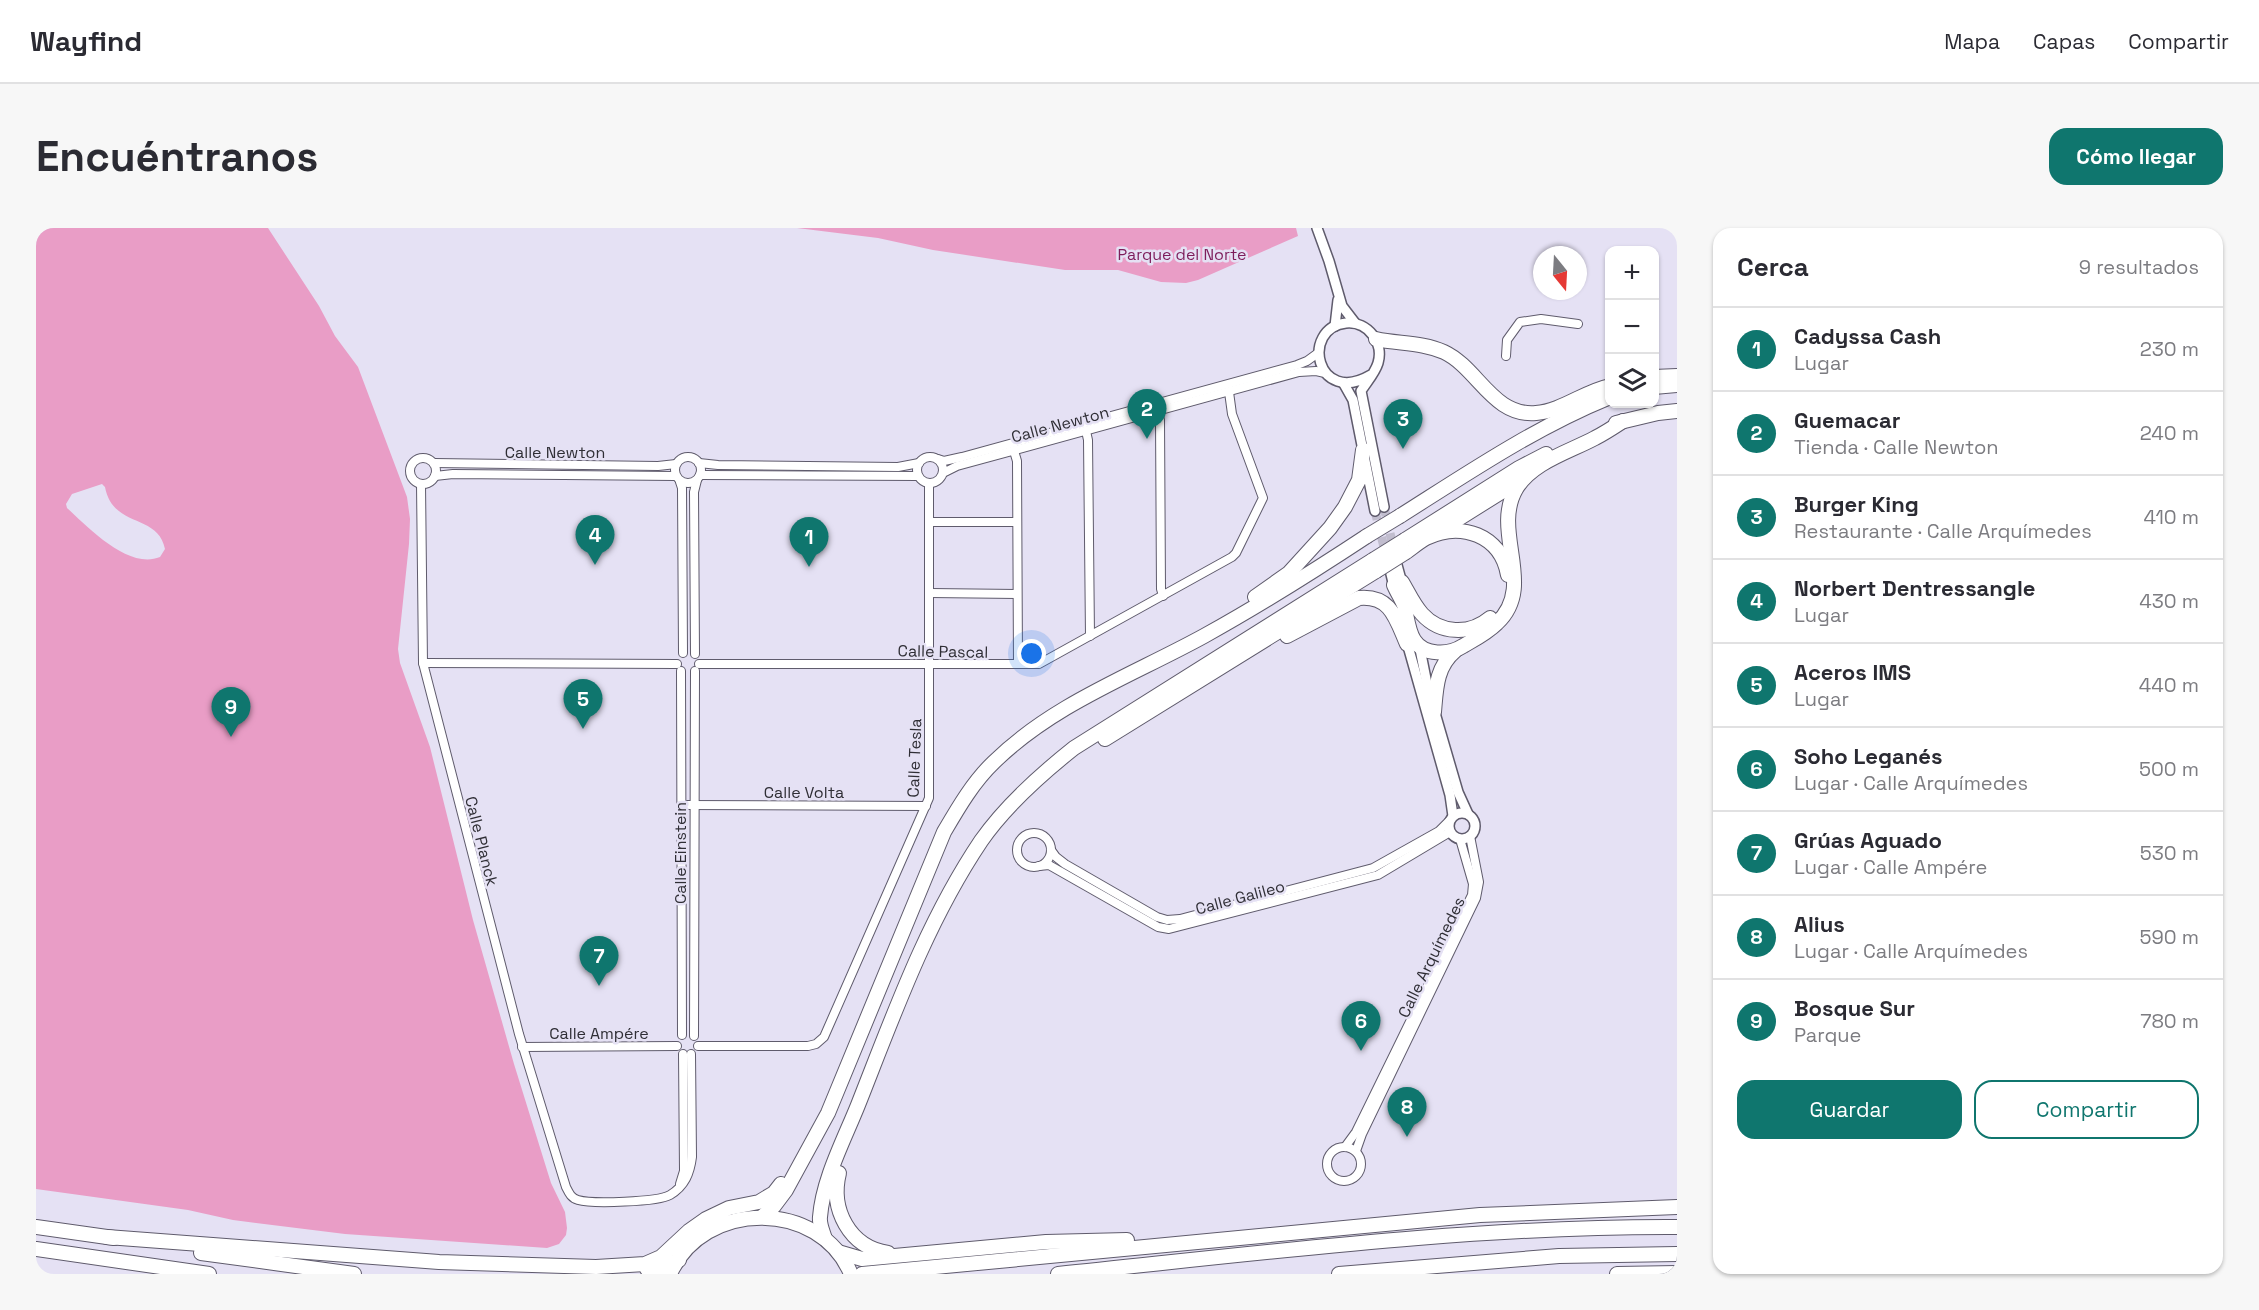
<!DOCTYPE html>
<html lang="es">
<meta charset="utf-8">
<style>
body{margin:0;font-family:"Space Grotesk",sans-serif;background:#f7f7f7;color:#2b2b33}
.controls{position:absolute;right:18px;top:18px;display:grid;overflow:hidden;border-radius:12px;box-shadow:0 2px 4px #0004}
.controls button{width:54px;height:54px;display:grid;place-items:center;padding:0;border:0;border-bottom:2px solid #e1e1e2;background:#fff;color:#2b2b33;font:30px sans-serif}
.compass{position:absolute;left:1497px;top:18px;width:54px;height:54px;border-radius:50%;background:#fff;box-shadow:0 2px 4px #0004;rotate:162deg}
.you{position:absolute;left:996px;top:426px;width:21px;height:21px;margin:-15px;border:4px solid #fff;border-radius:50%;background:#1a73e8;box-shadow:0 0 0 9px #1a73e833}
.badge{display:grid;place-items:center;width:39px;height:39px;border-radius:50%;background:#0f766e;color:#fff;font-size:20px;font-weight:700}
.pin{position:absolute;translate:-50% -50px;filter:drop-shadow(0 2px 3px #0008)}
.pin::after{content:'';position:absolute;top:32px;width:21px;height:18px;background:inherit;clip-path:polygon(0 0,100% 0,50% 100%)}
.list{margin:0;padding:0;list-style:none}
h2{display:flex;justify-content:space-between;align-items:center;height:78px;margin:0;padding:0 24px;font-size:26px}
h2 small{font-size:20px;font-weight:400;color:#7c7c81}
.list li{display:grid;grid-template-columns:39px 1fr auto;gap:18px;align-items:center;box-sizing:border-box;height:84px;padding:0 24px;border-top:2px solid #e1e1e2}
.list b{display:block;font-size:22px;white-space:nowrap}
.list p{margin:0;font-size:20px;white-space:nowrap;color:#7c7c81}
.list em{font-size:20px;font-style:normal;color:#7c7c81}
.actions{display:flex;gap:12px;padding:18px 24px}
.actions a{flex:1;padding:14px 0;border:2px solid #0f766e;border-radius:18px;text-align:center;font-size:21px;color:#0f766e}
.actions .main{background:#0f766e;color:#fff}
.icon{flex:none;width:33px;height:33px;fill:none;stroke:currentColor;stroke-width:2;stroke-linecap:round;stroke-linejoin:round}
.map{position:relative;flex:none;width:1641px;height:1046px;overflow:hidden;border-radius:18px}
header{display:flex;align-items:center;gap:36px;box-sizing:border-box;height:84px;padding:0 30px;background:#fff;border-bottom:2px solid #e1e1e2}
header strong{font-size:28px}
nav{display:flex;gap:33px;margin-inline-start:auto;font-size:21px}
.intro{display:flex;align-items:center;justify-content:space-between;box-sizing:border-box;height:144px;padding:0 36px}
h1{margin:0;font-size:42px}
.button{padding:15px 27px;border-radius:18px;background:#0f766e;color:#fff;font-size:21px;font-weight:700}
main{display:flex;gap:36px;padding:0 36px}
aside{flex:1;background:#fff;border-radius:18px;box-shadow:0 2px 4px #0004}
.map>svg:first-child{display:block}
.green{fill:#e99dc6;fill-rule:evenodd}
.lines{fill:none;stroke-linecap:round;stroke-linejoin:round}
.tertiary-tunnel{stroke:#c1bdce;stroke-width:9;stroke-dasharray:9 4.5;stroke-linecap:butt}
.minor-casing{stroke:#5f5b6c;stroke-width:10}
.tertiary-casing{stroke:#5f5b6c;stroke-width:12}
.trunk-casing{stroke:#5f5b6c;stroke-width:16}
.motorway-casing{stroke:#5f5b6c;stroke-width:16}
.minor{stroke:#fff;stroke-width:8}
.tertiary{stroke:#fff;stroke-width:9}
.trunk{stroke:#fff;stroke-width:14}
.motorway{stroke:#fff;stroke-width:14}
.motorway-bridge-casing{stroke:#5f5b6c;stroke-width:16;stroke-linecap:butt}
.motorway-bridge{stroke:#fff;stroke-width:14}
.labels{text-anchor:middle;stroke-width:5;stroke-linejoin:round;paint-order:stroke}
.park-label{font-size:16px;fill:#7e1d5b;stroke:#e5e1f4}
.street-label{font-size:16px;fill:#2f2e35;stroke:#e5e1f4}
</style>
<header>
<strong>Wayfind</strong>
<nav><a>Mapa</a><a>Capas</a><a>Compartir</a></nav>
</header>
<div class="intro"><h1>Encuéntranos</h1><a class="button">Cómo llegar</a></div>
<main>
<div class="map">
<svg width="1641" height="1046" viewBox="0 0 1641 1046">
<rect width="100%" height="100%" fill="#e5e1f4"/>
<g class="green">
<path d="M0,0H232L283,78L299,108L322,139L371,269L374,291L373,316L362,421L364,435L394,519L437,692L478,836L515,955L529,984L531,1000L530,1007L523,1016L511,1020L309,1006L197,992L152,982L0,961ZM66,256L69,259C77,301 122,285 129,321L124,329C92,342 52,299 31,280L30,276L36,266Z"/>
<path d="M761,0H1260L1262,8L1162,52L1150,55L1125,54L1082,42H1029L897,22L842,10Z"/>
</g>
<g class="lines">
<g class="tertiary-tunnel">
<path d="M1348,279L1358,323"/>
<path d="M1339,283L1350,327"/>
</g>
<g class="minor-casing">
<g id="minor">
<path d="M1470,128L1471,112L1484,94L1505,91L1542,96"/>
<path d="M1122,183L1124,192L1125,361L1127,368"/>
<path d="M1050,203L1052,212L1054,408"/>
<path d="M978,223L981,233L982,436"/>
<circle cx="652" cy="242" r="13"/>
<circle cx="894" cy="242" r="13"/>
<circle cx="387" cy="243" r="13"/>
<path d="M902,231L908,233L926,229L1261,137L1271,133L1282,125"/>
<path d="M398,235L622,238L640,236"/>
<path d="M663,235L682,237L862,239L883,235"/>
<path d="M907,245L921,238L1263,144L1280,143L1289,145"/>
<path d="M664,247L882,248"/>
<path d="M399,248L417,246L639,248"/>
<path d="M644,254L646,260L647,425"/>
<path d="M385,256L387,435L483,806L530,959C533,965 535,970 542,972C556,976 622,974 634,967C649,958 654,945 656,929L655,826"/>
<path d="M893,294H981"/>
<path d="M894,365L981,366"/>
<path d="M659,426L658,264L661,252"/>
<path d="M387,435L641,436"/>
<path d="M663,436H1003L1196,329L1200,325L1227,270L1196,186L1193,164"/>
<path d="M645,443L646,807"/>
<path d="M646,577L890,578"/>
<circle cx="998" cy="622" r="17"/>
<path d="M1015,622L1020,629L1029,636L1121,689L1131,692L1144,691L1337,640L1403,603L1413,593"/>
<path d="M1003,638L1013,637L1122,699L1133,701L1342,647L1414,604"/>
<path d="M658,808L659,443"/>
<path d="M662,818H772L780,816L788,809L893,570V256"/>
<path d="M486,819L641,818"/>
<circle cx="1308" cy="936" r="17"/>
<path d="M1309,919L1320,904L1436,667L1437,656L1424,611"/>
<path d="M1320,923L1326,906L1440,670L1443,654L1434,608"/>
<path d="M644,956L648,943L647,826"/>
</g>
</g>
<g class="tertiary-casing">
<g id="tertiary">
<path d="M1281,0L1293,33L1306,78L1319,95"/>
<path d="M1299,98L1302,72"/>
<path d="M1335,147C1280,179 1264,100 1310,95C1332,93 1348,115 1342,135C1339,145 1330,155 1325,163L1348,279"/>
<path d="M1308,156L1317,172L1339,283"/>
<path d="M1361,337L1367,359"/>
<path d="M1354,342L1359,363"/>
<path d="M1370,411L1414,567L1417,588"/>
<path d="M1383,416L1392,461L1422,564L1432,586"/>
<circle cx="1426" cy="598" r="13"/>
</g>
</g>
<g class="trunk-casing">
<path id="trunk" d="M634,1046C667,971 784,971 815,1046"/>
</g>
<g class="motorway-casing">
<g id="motorway">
<path d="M1340,111C1362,116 1386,114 1408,124C1442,140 1457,189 1500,185C1526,183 1549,163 1574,158"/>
<path d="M1618,149L1641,148"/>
<path d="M1618,159L1641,157"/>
<path d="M1580,195L1622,185L1641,183"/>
<path d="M1364,288C1432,245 1498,200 1574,169"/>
<path d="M1403,303L1486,251"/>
<path d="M1369,312L1483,240L1510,226"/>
<path d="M1370,324C1377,319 1383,314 1390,310C1425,293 1465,307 1472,347"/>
<path d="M1366,354C1372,364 1377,376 1386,386C1404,406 1434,407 1454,390"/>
<path d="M1358,357C1361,364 1365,370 1368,377C1371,388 1372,403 1378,412C1388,428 1413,427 1427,418C1439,411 1451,405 1461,395C1501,358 1455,304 1480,261C1496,234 1533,224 1559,210C1569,205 1578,199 1587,193"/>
<path d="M1219,369L1253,345L1294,300L1309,279L1323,252L1327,222"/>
<path d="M1251,408L1323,370C1355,367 1360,391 1371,416"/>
<path d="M1398,484C1400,461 1400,439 1419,423"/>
<path d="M1069,511L1340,343"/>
<path d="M803,945C794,981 813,1019 852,1025"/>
<path d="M726,989L738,978L750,962L792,885L908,604C922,580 937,554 958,534C1017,476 1097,447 1168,408C1224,377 1278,343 1331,308"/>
<path d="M0,999L78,1010"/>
<path d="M71,1009L403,1034L560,1039L609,1036L625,1029L653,1003L670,991L693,980L723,974L738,965L745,956"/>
<path d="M789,1011C787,1004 783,996 784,989C787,951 808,912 822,877C858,786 890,695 945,613C970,577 1004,547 1038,520L1337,332"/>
<path d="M0,1021L173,1046"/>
<path d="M802,1024L826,1031L1010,1014L1091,1012"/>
<path d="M165,1025L318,1046"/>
<path d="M611,1041L629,1039L643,1032"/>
<path d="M826,1046L1444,987L1641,979"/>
<path d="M1022,1046C1226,1025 1437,998 1641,999"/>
<path d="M1303,1046L1523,1028L1641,1026"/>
<path d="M1581,1046L1641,1045"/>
</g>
</g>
<use href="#minor" class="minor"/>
<use href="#tertiary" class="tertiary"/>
<use href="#trunk" class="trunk"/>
<use href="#motorway" class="motorway"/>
<g class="motorway-bridge-casing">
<g id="motorway-bridge">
<path d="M1331,308L1364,288"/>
<path d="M1337,332L1369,312"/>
<path d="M1340,343L1370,324"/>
</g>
</g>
<use href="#motorway-bridge" class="motorway-bridge"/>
</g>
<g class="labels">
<g class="park-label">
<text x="1146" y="32">Parque del Norte</text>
</g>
<g class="street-label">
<text transform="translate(1024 196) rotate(-15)" y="6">Calle Newton</text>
<text x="519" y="230">Calle Newton</text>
<text transform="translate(907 423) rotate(1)" y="6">Calle Pascal</text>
<text transform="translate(878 530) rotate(-88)" y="6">Calle Tesla</text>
<text x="768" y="570">Calle Volta</text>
<text transform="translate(446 613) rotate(76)" y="6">Calle Planck</text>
<text transform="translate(644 625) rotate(-90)" y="6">Calle Einstein</text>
<text transform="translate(1204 669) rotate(-15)" y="6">Calle Galileo</text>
<text transform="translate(1395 729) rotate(-64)" y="6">Calle Arquímedes</text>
<text x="563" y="811">Calle Ampére</text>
</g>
</g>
</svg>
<div class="controls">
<button>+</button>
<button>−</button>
<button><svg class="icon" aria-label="layers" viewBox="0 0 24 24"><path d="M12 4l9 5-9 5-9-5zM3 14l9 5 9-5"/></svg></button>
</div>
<svg class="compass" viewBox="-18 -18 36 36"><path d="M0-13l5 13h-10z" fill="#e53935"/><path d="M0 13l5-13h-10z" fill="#7c7c81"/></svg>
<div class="you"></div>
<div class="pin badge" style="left:773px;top:339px">1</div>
<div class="pin badge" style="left:1111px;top:211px">2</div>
<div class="pin badge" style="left:1367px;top:221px">3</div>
<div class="pin badge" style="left:559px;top:337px">4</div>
<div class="pin badge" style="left:547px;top:501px">5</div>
<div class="pin badge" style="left:1325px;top:823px">6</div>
<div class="pin badge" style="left:563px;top:758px">7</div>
<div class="pin badge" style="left:1371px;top:909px">8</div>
<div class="pin badge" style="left:195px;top:509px">9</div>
</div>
<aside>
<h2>Cerca<small>9 resultados</small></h2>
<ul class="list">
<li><span class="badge">1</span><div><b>Cadyssa Cash</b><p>Lugar</p></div><em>230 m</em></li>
<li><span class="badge">2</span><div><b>Guemacar</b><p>Tienda · Calle Newton</p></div><em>240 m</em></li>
<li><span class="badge">3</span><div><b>Burger King</b><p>Restaurante · Calle Arquímedes</p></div><em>410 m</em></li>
<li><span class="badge">4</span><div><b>Norbert Dentressangle</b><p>Lugar</p></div><em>430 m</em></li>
<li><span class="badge">5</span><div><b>Aceros IMS</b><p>Lugar</p></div><em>440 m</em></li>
<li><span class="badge">6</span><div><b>Soho Leganés</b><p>Lugar · Calle Arquímedes</p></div><em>500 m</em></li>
<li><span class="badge">7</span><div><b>Grúas Aguado</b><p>Lugar · Calle Ampére</p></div><em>530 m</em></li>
<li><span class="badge">8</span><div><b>Alius</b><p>Lugar · Calle Arquímedes</p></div><em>590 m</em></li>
<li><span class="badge">9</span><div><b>Bosque Sur</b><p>Parque</p></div><em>780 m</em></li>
</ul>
<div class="actions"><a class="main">Guardar</a><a>Compartir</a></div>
</aside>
</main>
